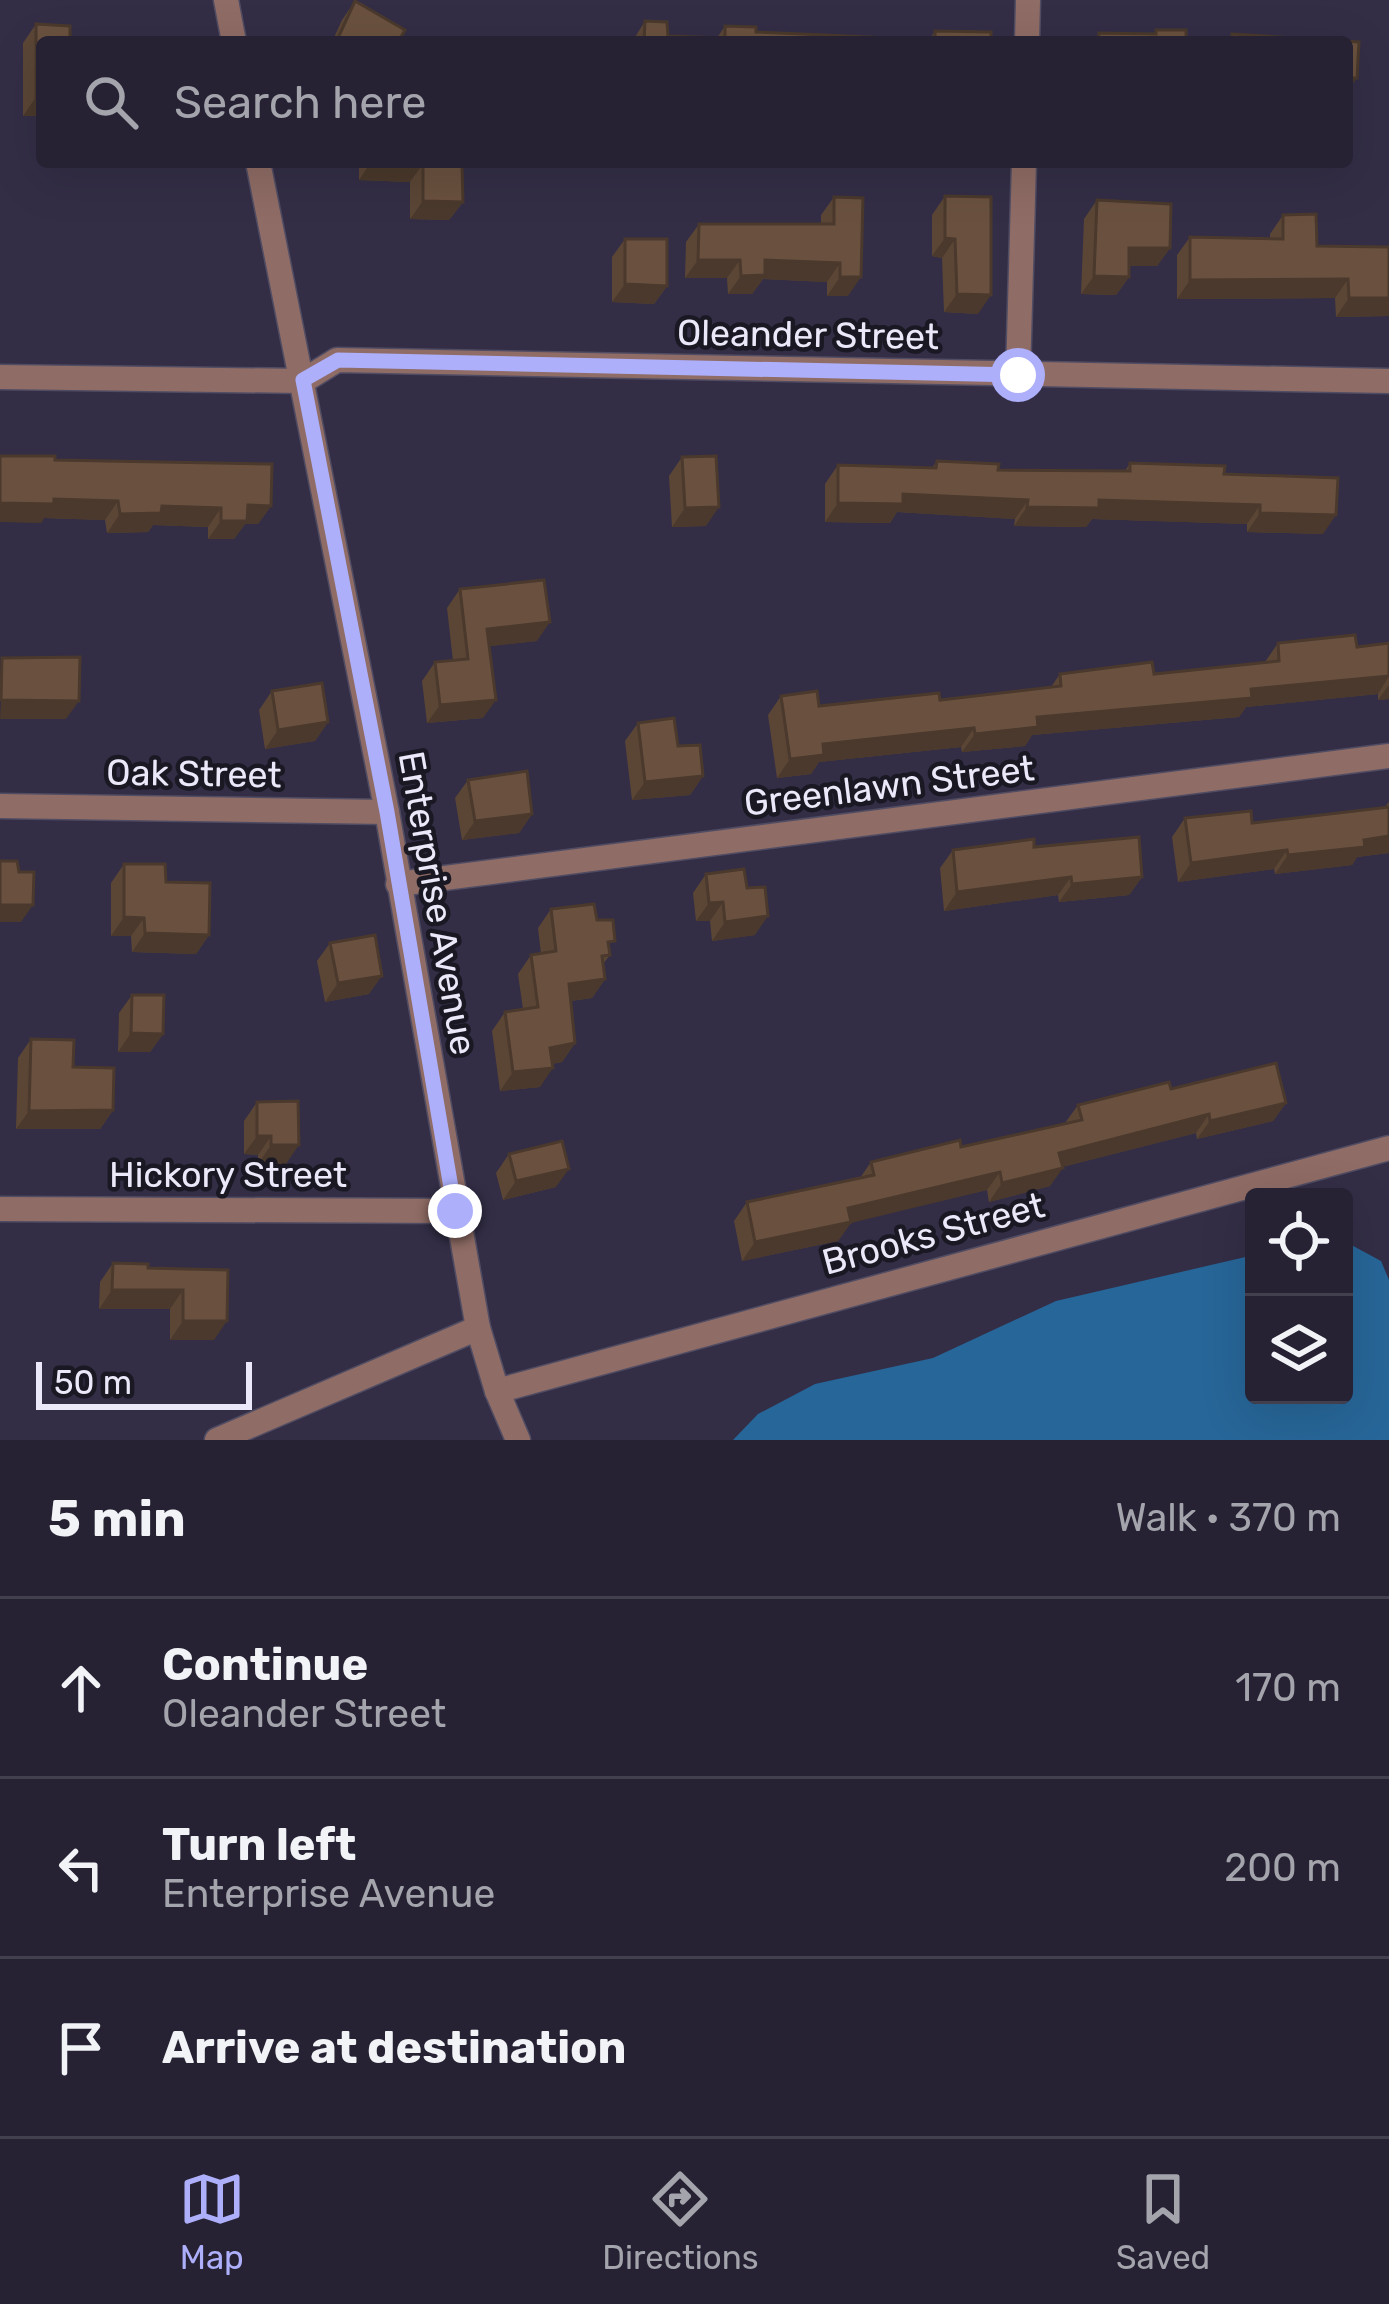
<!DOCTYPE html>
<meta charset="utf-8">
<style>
body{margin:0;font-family:Rubik,sans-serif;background:#2e2a3c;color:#f1f3f6}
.controls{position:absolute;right:36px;bottom:36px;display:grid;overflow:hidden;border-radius:12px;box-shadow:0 12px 48px #0002}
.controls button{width:108px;height:108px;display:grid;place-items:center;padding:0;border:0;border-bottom:3px solid #423f4f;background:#262234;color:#f1f3f6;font:60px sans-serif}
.scale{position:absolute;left:36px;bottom:30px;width:216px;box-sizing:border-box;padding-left:12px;border:6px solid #ebe9f9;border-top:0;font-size:33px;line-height:42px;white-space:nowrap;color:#ebe9f9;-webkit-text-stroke:9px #1a1823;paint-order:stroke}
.stop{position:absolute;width:36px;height:36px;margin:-27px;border:9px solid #adaffb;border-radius:50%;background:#fff}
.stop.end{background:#adaffb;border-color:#fff;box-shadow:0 3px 12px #0008}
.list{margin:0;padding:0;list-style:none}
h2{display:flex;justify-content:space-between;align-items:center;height:156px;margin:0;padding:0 48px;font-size:51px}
h2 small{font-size:39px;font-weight:400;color:#a4a4ac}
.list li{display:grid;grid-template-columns:78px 1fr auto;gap:36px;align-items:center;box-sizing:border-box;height:180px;padding:0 48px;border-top:3px solid #423f4f}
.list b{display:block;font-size:45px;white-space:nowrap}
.list p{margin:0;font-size:39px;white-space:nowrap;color:#a4a4ac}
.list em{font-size:39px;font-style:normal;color:#a4a4ac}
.icon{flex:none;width:66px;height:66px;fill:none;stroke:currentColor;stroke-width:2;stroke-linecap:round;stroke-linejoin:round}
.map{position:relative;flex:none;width:1389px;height:1440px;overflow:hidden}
.search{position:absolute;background:#262234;box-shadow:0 12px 48px #0002;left:36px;right:36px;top:36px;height:132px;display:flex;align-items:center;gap:30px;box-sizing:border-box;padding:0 42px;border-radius:12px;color:#a4a4ac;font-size:45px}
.sheet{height:696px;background:#262234}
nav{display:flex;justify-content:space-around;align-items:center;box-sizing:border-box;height:168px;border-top:3px solid #423f4f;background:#262234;font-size:33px;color:#a4a4ac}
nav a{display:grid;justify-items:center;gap:6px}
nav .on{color:#adaffb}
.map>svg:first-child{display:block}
.water{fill:#276698}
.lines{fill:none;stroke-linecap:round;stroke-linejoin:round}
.minor-casing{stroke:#504c63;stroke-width:27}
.tertiary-casing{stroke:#504c63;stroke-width:27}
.minor{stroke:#8f6c65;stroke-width:24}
.tertiary{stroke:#8f6c65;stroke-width:24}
.wall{fill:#5b4636}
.shaded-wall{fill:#4a392c}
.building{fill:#6a513f;stroke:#4a392c;stroke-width:3}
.route{stroke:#adaffb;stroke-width:15}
.labels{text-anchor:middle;stroke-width:9;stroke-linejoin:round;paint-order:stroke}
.street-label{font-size:36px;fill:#ebe9f9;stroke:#1a1823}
</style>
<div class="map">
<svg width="1389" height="1440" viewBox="0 0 1389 1440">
<rect width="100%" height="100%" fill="#332e46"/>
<path class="water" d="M1344,1241L1381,1261L1389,1280V1440H733L758,1414L815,1384L933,1358L1056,1301L1254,1255V1395H1344Z"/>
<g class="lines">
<g class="minor-casing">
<g id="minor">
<path d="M1027,42L1028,0"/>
<path d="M1018,375L1024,162"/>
<path d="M0,377L303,381L337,360L1389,381"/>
<path d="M0,806L387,812"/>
<path d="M398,884L1389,756"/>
<path d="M0,1209L455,1211"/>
<path d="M497,1391L1389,1148"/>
<path d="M217,1440L478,1328"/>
</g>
</g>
<g class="tertiary-casing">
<g id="tertiary">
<path d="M226,0L234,42"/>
<path d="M258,162L387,812L478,1328L497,1391L518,1440"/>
</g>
</g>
<use href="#minor" class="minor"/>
<use href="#tertiary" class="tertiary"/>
</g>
<g class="wall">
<path d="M355,1L398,42H332L342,20Z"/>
<path d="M645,21L668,36L717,38L725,26L756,32L929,40L935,31L991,42H632Z"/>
<path d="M36,24L42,116H23V43Z"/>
<path d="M359,162H451L463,202L449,220L410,219V182L359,180Z"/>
<path d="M945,196L978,314L944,312L942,258L932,256V215Z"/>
<path d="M834,197L848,296H827V282L763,279L752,294H728L727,278H685L686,242L699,224H821V215Z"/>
<path d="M1097,200L1170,248L1157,266H1129V277L1116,295L1081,294L1084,219Z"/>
<path d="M1283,215L1317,246L1389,247V316L1336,317L1335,298L1177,299V255L1190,237L1270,239V234Z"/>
<path d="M625,239L667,286L654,304L612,302V257Z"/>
<path d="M682,457L706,526L672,527L669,476Z"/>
<path d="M55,460L271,506L258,524H245L234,539H208V527L153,525L148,532L107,533L105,520L44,518L41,523Z"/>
<path d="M937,461L998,470L1125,471L1130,463L1224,474L1323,534L1247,532V524L1092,519L1086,527L1014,526L1015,519L897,512L890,523L825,522V484L838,465L932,468Z"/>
<path d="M460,589L537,641L489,646L483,718L427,723L422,681L435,662L453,661L447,608Z"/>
<path d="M1278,643L1357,647L1389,643V699L1378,700V694L1246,707L1239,717L1032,735L1025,746L962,752L961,747L819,762L811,774L777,778L768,715L781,696L819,706L940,700L1051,687L1060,674H1154L1265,662Z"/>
<path d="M272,691L328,722L315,741L265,749L259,710Z"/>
<path d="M638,723L678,746L703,776L690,795L632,800L625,741Z"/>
<path d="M468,780L532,814L519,833L462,840L455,798Z"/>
<path d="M1389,802V853L1357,857L1352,865L1275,874L1274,869L1178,882L1172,837L1185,818L1252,823L1385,807Z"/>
<path d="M1034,847L1142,877L1129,895L1059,902L1058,895L944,911L940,868L953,850Z"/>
<path d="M124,864L166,882L209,935L196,954L132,952L131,936H111V883Z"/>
<path d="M706,874L755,935L712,941L710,921H696L693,893Z"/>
<path d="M551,909L597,920L609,949L610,955L603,964L605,979L592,998L571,1001L575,1043L562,1062L552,1064L540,1087L500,1091L492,1031L505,1012L523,1009L518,974L531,955L541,954L538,928Z"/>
<path d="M330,943L369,994L325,1002L317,961Z"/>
<path d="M132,995L163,1034L150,1052H118L119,1013Z"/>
<path d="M31,1039L73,1067L113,1110L100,1129H16L18,1058Z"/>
<path d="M1171,1089L1286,1103L1273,1121L1197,1139L1196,1133L1062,1167L1050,1186L989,1202L987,1190L851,1222L838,1241L742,1261L734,1221L747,1202L860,1178L871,1162L961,1147L1065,1123L1078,1105Z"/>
<path d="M257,1102L286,1164H258V1155L244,1154V1121Z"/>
<path d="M509,1154L556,1187L503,1200L496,1173Z"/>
<path d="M113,1263L148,1268L228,1270L214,1340H170V1309H99L100,1282Z"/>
</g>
<g class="shaded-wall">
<path d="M1347,78H1357L1347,92Z"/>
<path d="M36,97H42V116H23Z"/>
<path d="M371,162H393L423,164L410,182L359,180Z"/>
<path d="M423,201L463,202L449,220L410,219Z"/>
<path d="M945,238L955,239L942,258L932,256Z"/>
<path d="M1129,248H1170L1157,266H1116Z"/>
<path d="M698,260H740L727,278H685Z"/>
<path d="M765,260L840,263L827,282L763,279L752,294H728L741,276Z"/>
<path d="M1094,276L1129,277L1116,295L1081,294Z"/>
<path d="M840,277H861L848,296H827Z"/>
<path d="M1348,279L1335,298L1177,299L1190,280Z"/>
<path d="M625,284L667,286L654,304L612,302Z"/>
<path d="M957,294L991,295L978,314L944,312Z"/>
<path d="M1349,298H1389V316L1336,317Z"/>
<path d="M903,494L1028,500L1015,519L897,512L890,523L825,522L838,503Z"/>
<path d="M54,499L118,501L105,520L44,518L41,523L0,522V503Z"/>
<path d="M1099,500L1260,505L1247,524L1092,519L1086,527L1014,526L1027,507Z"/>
<path d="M248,505L271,506L258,524H245L234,539H208L221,521Z"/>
<path d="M162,506L221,508L208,527L153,525L148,532L107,533L120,514Z"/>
<path d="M719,507L706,526L672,527L685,508Z"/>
<path d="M1260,513L1336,515L1323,534L1247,532Z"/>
<path d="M550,622L537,641L474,648L487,629Z"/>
<path d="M1389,676L1378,694L1246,707L1239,717L1032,735L1025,746L962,752L975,734L1037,717L1251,689Z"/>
<path d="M1389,685V699L1378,700Z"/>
<path d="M1,700L79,701L66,719H0Z"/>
<path d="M496,700L483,718L427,723L440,705Z"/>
<path d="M328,722L315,741L265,749L278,730Z"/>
<path d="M974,728L961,747L819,762L811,774L777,778L790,759L823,744Z"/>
<path d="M703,776L690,795L632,800L645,782Z"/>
<path d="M532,814L519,833L462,840L475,821Z"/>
<path d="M1389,836V853L1357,857L1352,865L1275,874L1288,855Z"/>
<path d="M1287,850L1274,869L1178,882L1191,863Z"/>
<path d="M1071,877L1058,895L944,911L957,892Z"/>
<path d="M1142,877L1129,895L1059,902L1072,884Z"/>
<path d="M723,902L710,921H696L709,903Z"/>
<path d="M0,905H33L21,922H0Z"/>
<path d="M768,916L755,935L712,941L725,922Z"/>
<path d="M124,917L144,918L131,936H111Z"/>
<path d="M145,933L209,935L196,954L132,952Z"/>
<path d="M382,976L369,994L325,1002L338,983Z"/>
<path d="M605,979L592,998L556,1003L569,984Z"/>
<path d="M131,1033L163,1034L150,1052H118Z"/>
<path d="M575,1043L562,1062L537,1066L550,1048Z"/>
<path d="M553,1068L540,1087L500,1091L513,1072Z"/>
<path d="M1286,1103L1273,1121L1197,1139L1210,1121Z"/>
<path d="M113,1110L100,1129H16L29,1111Z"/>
<path d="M1209,1114L1196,1133L1046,1171L1059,1153Z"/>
<path d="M257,1136H271L258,1155L244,1154Z"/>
<path d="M271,1145H299L286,1164H258Z"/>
<path d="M1063,1168L1050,1186L989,1202L1002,1183Z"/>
<path d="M569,1169L556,1187L503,1200L516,1181Z"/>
<path d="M1000,1172L987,1190L851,1223L838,1241L742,1261L755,1242L848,1208Z"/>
<path d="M112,1290H183L170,1309H99Z"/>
<path d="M183,1321H227L214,1340H170Z"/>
</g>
<g class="building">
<path d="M355,1L405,30L398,42H341L337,40Z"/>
<path d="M645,21L667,22L668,36L725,38V26L756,27V32L935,40V31L991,32V42H644Z"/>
<path d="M36,24L70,26V42H42V97H36Z"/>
<path d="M1156,30H1186V42H1098L1099,33L1156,34Z"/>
<path d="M1232,34L1359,42L1357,78H1347V42H1232Z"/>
<path d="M495,39L533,41V42H495Z"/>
<path d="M393,162H451V165H462L463,202L423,201V164Z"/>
<path d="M945,196L991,197V295L957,294L955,239L945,238Z"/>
<path d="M834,197L863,198L861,277H840V263L765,260V275L741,276L740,260H698L699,224H834Z"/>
<path d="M1097,200L1171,204L1170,248H1129V277L1094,276Z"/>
<path d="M1316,214L1317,246L1389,247V298H1349L1348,279L1190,280V237L1283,239V215Z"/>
<path d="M625,239H667V286L625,284Z"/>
<path d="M0,456H55V460L272,464L271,506L248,505L247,521H221V508L162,506L161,513L120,514L118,501L54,499V504L0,503Z"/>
<path d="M716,456L719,507L685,508L682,457Z"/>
<path d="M937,461L999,464L998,470L1130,471V463L1225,466L1224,474L1338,478L1336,515L1260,513V505L1099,500V508L1027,507L1028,500L903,494V504L838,503V465L936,468Z"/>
<path d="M544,580L550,622L487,629L496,700L440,705L435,662L468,659L460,589Z"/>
<path d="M1355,635L1357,647L1389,643V676L1251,689L1252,698L1037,717L1038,727L975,734L974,728L823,744L824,755L790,759L781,696L817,691L819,706L939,693L940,700L1061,686L1060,674L1152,662L1154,674L1279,661L1278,643Z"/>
<path d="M80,657L79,701L1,700L2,658Z"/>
<path d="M322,683L328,722L278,730L272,691Z"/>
<path d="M674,718L678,746L700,745L703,776L645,782L638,723Z"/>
<path d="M527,771L532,814L475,821L468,780Z"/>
<path d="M1389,807V836L1364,840L1365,847L1288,855L1287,850L1191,863L1185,818L1251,811L1252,823Z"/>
<path d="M1139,837L1142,877L1072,884L1071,877L957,892L953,850L1034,839V847Z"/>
<path d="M0,861H17L19,872H34L33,905H0Z"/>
<path d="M124,864H165L166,882L210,883L209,935L145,933L144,918L124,917Z"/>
<path d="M744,869L747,888L765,887L768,916L725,922L723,902L709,903L706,874Z"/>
<path d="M594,904L597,920H613L615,941L608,942L610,955L602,956L605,979L569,984L575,1043L550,1048L553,1068L513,1072L505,1012L538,1007L531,955L556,951L551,909Z"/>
<path d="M375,935L382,976L338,983L330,943Z"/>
<path d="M132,995H164L163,1034L131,1033Z"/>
<path d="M31,1039L74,1040L73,1067L114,1068L113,1110L29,1111Z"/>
<path d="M1276,1063L1286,1103L1210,1121L1209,1114L1059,1153L1063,1168L1002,1183L1000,1172L848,1208L851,1222L755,1242L747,1202L874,1175L871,1162L960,1140L961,1147L1082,1120L1078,1105L1169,1082L1171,1089Z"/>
<path d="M298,1101L299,1145H271V1136H257V1102Z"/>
<path d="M562,1141L569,1169L516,1181L509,1154Z"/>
<path d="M113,1263L148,1264V1268L228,1270L227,1321H183V1290H112Z"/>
</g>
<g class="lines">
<path class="route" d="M455,1211L387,812L303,380L338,360L1018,375"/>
</g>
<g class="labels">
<g class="street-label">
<text transform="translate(808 334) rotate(1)" y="13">Oleander Street</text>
<text transform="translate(194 773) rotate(1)" y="13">Oak Street</text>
<text transform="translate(889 785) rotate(-7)" y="13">Greenlawn Street</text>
<text transform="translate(438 903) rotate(80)" y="13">Enterprise Avenue</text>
<text x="228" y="1187">Hickory Street</text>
<text transform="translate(933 1233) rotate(-15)" y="13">Brooks Street</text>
</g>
</g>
</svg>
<div class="controls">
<button><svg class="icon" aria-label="locate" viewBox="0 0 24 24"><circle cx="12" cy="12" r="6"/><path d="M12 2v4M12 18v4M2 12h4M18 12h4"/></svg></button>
<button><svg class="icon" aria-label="layers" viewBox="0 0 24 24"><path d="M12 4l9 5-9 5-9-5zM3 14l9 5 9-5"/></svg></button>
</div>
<div class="scale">50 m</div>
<div class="stop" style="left:1018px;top:375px"></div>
<div class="stop end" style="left:455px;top:1211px"></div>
<div class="search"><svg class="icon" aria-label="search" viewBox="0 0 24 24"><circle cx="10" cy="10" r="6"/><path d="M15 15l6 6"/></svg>Search here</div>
</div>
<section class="sheet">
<h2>5 min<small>Walk · 370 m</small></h2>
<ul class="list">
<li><svg class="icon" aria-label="ahead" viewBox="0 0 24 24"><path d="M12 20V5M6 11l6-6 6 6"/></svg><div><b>Continue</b><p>Oleander Street</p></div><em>170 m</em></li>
<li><svg class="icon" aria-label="left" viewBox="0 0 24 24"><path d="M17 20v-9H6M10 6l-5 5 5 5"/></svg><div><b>Turn left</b><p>Enterprise Avenue</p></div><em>200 m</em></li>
<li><svg class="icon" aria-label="arrive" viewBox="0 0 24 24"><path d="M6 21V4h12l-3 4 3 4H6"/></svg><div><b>Arrive at destination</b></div></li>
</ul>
</section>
<nav>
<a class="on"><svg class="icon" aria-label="map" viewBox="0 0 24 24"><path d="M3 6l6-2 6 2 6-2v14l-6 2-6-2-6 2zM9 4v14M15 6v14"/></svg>Map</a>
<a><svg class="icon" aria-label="directions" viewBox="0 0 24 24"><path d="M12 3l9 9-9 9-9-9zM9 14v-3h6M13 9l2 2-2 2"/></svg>Directions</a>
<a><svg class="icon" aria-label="saved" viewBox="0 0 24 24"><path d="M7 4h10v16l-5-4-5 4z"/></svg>Saved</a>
</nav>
